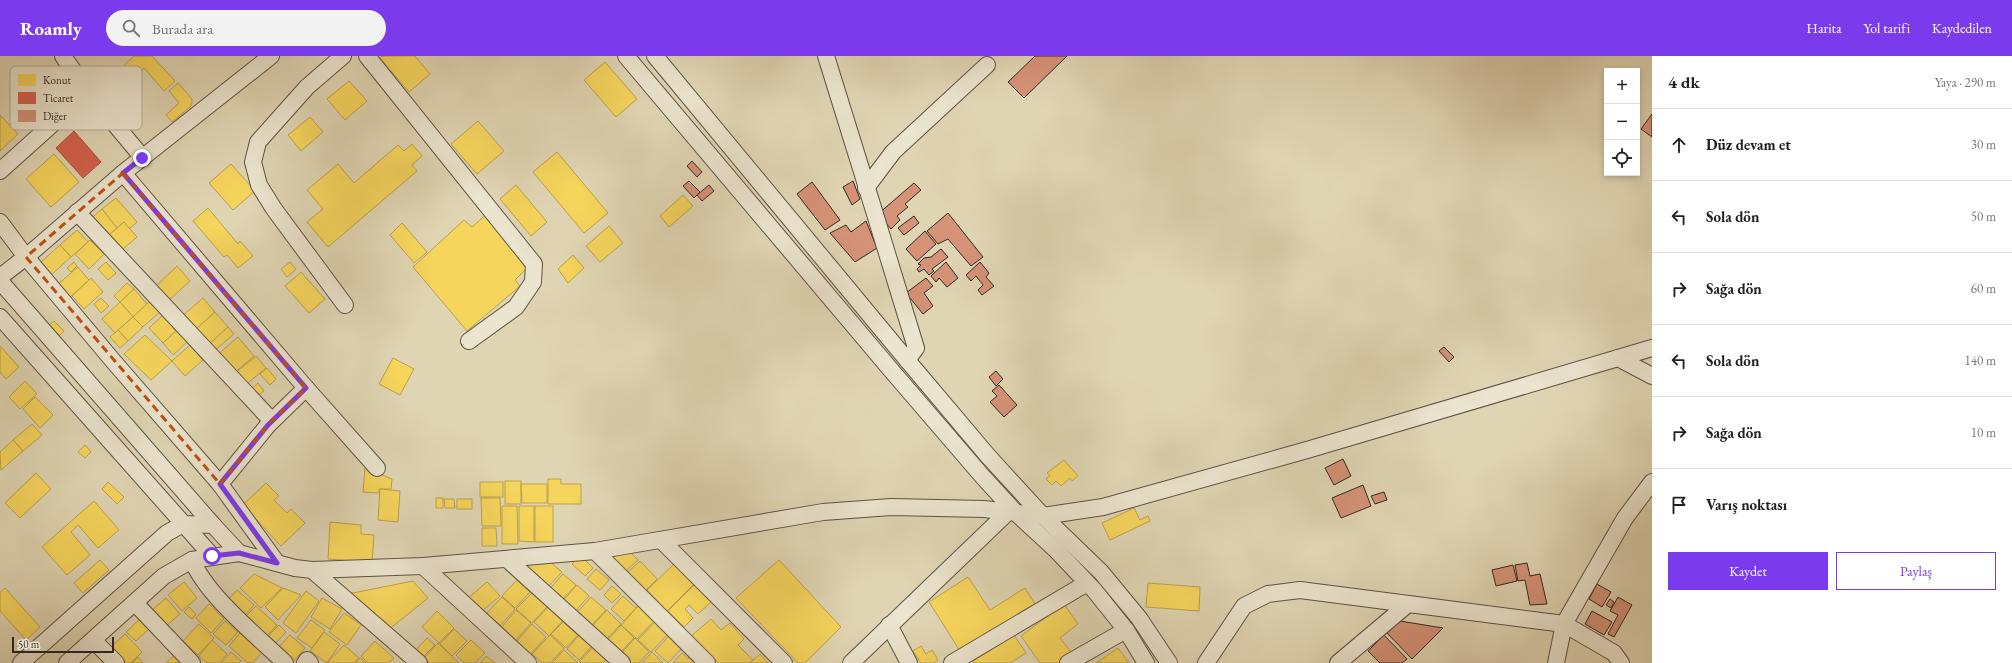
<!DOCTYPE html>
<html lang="tr">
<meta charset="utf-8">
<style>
body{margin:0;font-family:"EB Garamond",serif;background:#f2f2f2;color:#202124}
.controls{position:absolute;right:12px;top:12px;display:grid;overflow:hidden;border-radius:0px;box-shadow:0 2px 6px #0003}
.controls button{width:36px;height:36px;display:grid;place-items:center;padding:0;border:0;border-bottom:1px solid #e0e0e0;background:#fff;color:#202124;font:20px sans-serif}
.scale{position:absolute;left:12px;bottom:10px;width:102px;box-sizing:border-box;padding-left:4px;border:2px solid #332721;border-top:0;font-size:11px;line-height:14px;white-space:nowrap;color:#332721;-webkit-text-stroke:3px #ebe4ce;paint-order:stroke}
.stop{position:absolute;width:12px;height:12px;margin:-9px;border:3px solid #7c3aed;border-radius:50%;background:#fff}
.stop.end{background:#7c3aed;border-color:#fff;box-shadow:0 1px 4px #0008}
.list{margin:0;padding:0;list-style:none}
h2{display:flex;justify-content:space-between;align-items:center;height:52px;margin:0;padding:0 16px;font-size:17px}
h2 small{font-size:13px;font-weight:400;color:#757577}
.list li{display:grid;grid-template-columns:26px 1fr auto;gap:12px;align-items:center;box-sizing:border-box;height:72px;padding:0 16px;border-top:1px solid #e0e0e0}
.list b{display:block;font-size:15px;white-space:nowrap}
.list em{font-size:13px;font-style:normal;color:#757577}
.actions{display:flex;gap:8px;padding:12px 16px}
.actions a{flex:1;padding:9px 0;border:1px solid #7c3aed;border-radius:0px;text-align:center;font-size:14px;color:#7c3aed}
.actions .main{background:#7c3aed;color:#fff}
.icon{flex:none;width:22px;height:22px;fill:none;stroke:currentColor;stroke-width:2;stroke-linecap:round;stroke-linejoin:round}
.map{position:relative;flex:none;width:1652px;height:607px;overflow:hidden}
header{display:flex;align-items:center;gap:24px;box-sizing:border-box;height:56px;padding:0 20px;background:#7c3aed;color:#fff}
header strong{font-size:19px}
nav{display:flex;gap:22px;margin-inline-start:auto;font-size:14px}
.search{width:280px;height:36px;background:#f2f2f2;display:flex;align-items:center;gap:10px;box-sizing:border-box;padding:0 14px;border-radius:22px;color:#757577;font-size:15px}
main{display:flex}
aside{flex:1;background:#fff}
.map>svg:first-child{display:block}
.homes{fill:#f6d55c;stroke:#bca14a}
.shops{fill:#d6604d;stroke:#a54f40}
.building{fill:#d59277;stroke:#332721}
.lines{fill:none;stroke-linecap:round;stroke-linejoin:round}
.minor-casing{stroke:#5e5246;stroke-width:18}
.minor{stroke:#ebe4ce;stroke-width:16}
.route{stroke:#7c3aed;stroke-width:5}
.marked{fill:none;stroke:#c44f10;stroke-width:3;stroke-dasharray:8 5;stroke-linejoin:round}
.key{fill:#ebe4ce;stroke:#b4ab9a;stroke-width:1}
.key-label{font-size:11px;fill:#332721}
</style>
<header>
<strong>Roamly</strong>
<div class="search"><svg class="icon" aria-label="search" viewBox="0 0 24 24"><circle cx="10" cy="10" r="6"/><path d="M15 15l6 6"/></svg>Burada ara</div>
<nav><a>Harita</a><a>Yol tarifi</a><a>Kaydedilen</a></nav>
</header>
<main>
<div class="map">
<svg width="1652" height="607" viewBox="0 0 1652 607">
<rect width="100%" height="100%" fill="#e0d5b3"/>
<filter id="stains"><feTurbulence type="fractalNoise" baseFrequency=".005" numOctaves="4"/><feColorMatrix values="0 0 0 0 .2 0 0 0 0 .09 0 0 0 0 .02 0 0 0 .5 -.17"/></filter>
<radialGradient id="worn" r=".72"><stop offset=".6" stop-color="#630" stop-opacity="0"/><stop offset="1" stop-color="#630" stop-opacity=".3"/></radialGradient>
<g class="homes">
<path d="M134,0H152L175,25L164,35L144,12L105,48L94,37Z"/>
<path d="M382,0H415L430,18L409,36L380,2Z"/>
<path d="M605,6L637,43L616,61L584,24Z"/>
<path d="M349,25L367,45L345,64L327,43Z"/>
<path d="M178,27L192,43V47L190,51L172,66L166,59L179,47L169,35Z"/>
<path d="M0,59L18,78L0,95Z"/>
<path d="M310,61L323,76L301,95L288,79Z"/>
<path d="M478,65L504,95L477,118L451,88Z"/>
<path d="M412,88L422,100L412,109L417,115L328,191L307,166L323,153L307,134L338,108L354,127L398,89L404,95Z"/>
<path d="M557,96L608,157L584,177L533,116Z"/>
<path d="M54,98L79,126L51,151L26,123Z"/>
<path d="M231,108L255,135L233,154L209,127Z"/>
<path d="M516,129L547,166L531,180L500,143Z"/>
<path d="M683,139L693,150L669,171L660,160Z"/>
<path d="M116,142L137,166L129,173L124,166L117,172L102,153Z"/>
<path d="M208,152L238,188L240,185L253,200L238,212L227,199L224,201L193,165Z"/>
<path d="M102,153L117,172L109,179L93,161Z"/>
<path d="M489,156L527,212L515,224L520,230L467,275L413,211L464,164L472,171Z"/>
<path d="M124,166L137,181L122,194L109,179Z"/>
<path d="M402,167L427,196L414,207L390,179Z"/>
<path d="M609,170L623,187L600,206L586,190Z"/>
<path d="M77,174L88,186L71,201L60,189Z"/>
<path d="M90,184L104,198L89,213L75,198Z"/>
<path d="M60,189L71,201L51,219L40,207Z"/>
<path d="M573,199L584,212L568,227L558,213Z"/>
<path d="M74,206L77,210L71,216L67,212Z"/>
<path d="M106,206L116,217L108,224L98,213Z"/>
<path d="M290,206L296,213L287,221L281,213Z"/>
<path d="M177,210L190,225L167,246L154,232Z"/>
<path d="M78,211L89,224L69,242L57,229Z"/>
<path d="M301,216L325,243L309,257L285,230Z"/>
<path d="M91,222L103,236L84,253L72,240Z"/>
<path d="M127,227L134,233L120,246L114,240Z"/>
<path d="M134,233L147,248L133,261L120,246Z"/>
<path d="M101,242L109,250L101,257L94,248Z"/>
<path d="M203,242L215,256L194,275L181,261Z"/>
<path d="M150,245L160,256L143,271L133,261Z"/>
<path d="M120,246L133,261L115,277L102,263Z"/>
<path d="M215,256L228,271L207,290L194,275Z"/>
<path d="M164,258L177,274L163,287L149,272Z"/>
<path d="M133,261L143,271L128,285L118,274Z"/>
<path d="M54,265L64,275L57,282L47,271Z"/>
<path d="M228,271L234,278L213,296L207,290Z"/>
<path d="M118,274L128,285L120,292L110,281Z"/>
<path d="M177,274L188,285L173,299L163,287Z"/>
<path d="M145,279L172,305L151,324L124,298Z"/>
<path d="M238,281L254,300L232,319L216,300Z"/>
<path d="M190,289L203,304L185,320L172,305Z"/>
<path d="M0,290L19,311L6,323L0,316Z"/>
<path d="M256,300L266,312L243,331L233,319Z"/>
<path d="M393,302L414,313L400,339L379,328Z"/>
<path d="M267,312L276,323L270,329L260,318Z"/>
<path d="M25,325L37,338L20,353L9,341Z"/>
<path d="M258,327L264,335L257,340L251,333Z"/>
<path d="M35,341L53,359L40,372L23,353Z"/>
<path d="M32,368L42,379L23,395L13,384Z"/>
<path d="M13,384L23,395L1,414L0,396Z"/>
<path d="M85,389L91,396L85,402L78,396Z"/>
<path d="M1064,404L1078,420L1072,425L1070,422L1061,430L1056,425L1052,429L1046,423L1050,420L1047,417Z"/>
<path d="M365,412L392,423L391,433H379V437L363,436Z"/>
<path d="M36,417L51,433L20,462L5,447Z"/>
<path d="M548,423H561V428H581V448H548Z"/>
<rect x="505" y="425" width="16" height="23"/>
<path d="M108,426L124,441L117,448L102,433Z"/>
<rect x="480" y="426" width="23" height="15"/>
<path d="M266,427L279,440L274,444L287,457L291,453L305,467L281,490L243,449Z"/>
<path d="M521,428H547V447H522Z"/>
<path d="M380,433L400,435L398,466L378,464Z"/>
<rect x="436" y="442" width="7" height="10"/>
<path d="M481,442H500L501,470H482Z"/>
<path d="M444,443H454L455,452H445Z"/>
<rect x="457" y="443" width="15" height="10"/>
<path d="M94,445L119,474L98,492L78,469L71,476L90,499L67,519L42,491Z"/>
<path d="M502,450H517L518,488H502Z"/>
<path d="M519,450H534V486L519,485Z"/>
<rect x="535" y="450" width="18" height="36"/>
<path d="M1134,452L1140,464L1148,460L1150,465L1110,484L1102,467Z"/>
<path d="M330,466L361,469V478L374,479L372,506L328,503Z"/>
<path d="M482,472H496L497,490H482Z"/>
<path d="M629,495L638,504L626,515L612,501Z"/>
<path d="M580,499L593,512L585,520L572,508Z"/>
<path d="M100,504L109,514L83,537L74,527Z"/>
<path d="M779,504L841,571L805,607H798L736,542Z"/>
<path d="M549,505L562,516L545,534L519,511Z"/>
<path d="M640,505L657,523L646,534L628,516Z"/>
<path d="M674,508L694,528L667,555L647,534Z"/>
<path d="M596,513L609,524L600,534L587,523Z"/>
<path d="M254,518L282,532L261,552L240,532Z"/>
<path d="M563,518L576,529L559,547L547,536Z"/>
<path d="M968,521L990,554L1025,532L1035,548L960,595L929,546Z"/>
<path d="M517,524L530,536L515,552L502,540Z"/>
<path d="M413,525L428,542L387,575L348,538Z"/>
<path d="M184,526L197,542L182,555L168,539Z"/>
<path d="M487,526L500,540L480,557L467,543Z"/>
<path d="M1148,527L1200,531L1199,555L1146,551Z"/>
<path d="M577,529L589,540L572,559L560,548Z"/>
<path d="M694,529L711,546L698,558L689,549L685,553L693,562L684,571L668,555Z"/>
<path d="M612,530L621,538L612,547L604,539Z"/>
<path d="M5,532L40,571L26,584L0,555V536Z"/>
<path d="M283,532L301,539L278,564L265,551Z"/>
<path d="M237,534L254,549L243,561L226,546Z"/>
<path d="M306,535L319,545L296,577L283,567Z"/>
<path d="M533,536L548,550L532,567L516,553Z"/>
<path d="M623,540L636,552L624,565L611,553Z"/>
<path d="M502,541L515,553L499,571L485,559Z"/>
<path d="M591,541L606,554L588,573L574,560Z"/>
<path d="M166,542L180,558L165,571L151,555Z"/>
<path d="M322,542L342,553L330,573L311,561Z"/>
<path d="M209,548L224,563L211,577L196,562Z"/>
<path d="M551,548L566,561L549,580L534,566Z"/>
<path d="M1064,548L1078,568L1060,582L1072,597L1058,607H1040L1021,580Z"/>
<path d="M256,550L277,569L265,582L244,562Z"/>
<path d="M638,550L654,565L637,583L621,569Z"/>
<path d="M189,551L196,558L192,563L184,556Z"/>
<path d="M516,554L531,567L515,585L501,572Z"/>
<path d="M607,554L621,568L604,586L589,573Z"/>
<path d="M437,555L454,572L439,587L422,571Z"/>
<path d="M344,557L361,569L347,589L329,576Z"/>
<path d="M142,561L151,571L136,585L126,576Z"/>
<path d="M711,563L721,574L730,567L744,583L738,589L753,604L749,607H719L690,581Z"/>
<path d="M311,564L325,574L312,592L297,582Z"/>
<path d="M225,565L238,576L226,589L213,578Z"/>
<path d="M563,566L578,579L566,592L551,578Z"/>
<path d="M655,566L668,578L651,596L638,584Z"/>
<path d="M199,568L214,582L198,599L183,585Z"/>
<path d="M532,568L546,581L530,599L516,586Z"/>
<path d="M279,569L286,576L274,589L266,582Z"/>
<path d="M621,569L634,582L617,600L604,588Z"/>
<path d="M454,573L467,585L452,600L440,588Z"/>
<path d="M324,576L340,588L327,607L310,595Z"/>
<path d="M240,577L262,596L253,607H248L229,590Z"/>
<path d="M125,578L142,596L131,607H126L111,591Z"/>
<path d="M580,578L593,589L579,604L567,593Z"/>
<path d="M290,579L305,592L292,607L276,594Z"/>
<path d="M550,579L564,592L550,607H542L532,598Z"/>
<path d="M1014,579L1026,597L1010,607H974L973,605Z"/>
<path d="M669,580L682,592L668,607L655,595Z"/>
<path d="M427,582L435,589L422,602L415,595Z"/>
<path d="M635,582L649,596L639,607H625L618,601Z"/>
<path d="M212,584L227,598L219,607H207L199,600Z"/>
<path d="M471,584L485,597L475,607H464L456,599Z"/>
<path d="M375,585L394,602L389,607H368L361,600Z"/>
<path d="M438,587L459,607H429L424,602Z"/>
<path d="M344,589L359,602L354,607H327Z"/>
<path d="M594,590L608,602L603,607H581L579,606Z"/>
<path d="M921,590L926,598L932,594L938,604L934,607H921L913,595Z"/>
<path d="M1118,592L1129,607H1096Z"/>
<path d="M564,594L578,607H552Z"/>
<path d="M231,596L241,605L239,607H221Z"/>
<path d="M652,596L663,607H642Z"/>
<path d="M682,597L688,603L689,601L694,607H673Z"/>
<path d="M760,598L768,607H750Z"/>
<path d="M175,599L182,607H166Z"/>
<path d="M486,600L495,607H480Z"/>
<path d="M138,601L143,607H132Z"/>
<path d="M360,602L366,607H355Z"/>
</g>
<path class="shops" d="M74,75L101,106L83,122L56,92Z"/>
<g class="building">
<path d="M1035,0H1067L1024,42L1008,26Z"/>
<path d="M1652,58V81L1641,73Z"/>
<path d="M692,105L702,116L697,121L687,110Z"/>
<path d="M689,125L700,136L694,142L683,130Z"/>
<path d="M853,125L860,143L852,149L843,131Z"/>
<path d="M812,126L840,164L825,174L797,138Z"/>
<path d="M914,127L921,134L905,148L908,151L897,160L900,164L891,173L878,158Z"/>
<path d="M709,129L714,135L702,145L697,139Z"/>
<path d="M948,157L983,201L971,210L948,183L938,188L927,175Z"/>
<path d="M914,160L919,167L904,179L898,172Z"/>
<path d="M866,165L877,192L855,206L830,177L846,169L851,176Z"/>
<path d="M925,175L936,188L917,205L906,193Z"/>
<path d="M941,193L948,201L932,213L934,215L929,219L924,213L919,216L917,213L921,209L918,208L924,202L931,201Z"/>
<path d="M946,206L958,222L947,231L939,222L936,226L931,220Z"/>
<path d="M980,206L989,217L986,221L994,230L982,239L978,234L983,229L976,220L971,225L966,219Z"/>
<path d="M926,222L933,230L924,237L933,250L923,258L906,237Z"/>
<path d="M1444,291L1454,301L1449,306L1439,295Z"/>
<path d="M996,315L1003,323L996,330L989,321Z"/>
<path d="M999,329L1017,349L1004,361L990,346L997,340L992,335Z"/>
<path d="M1343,403L1351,420L1334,429L1325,412Z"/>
<path d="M1363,429L1371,450L1341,462L1332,442Z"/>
<path d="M1384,436L1387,444L1375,448L1371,440Z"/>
<path d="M1527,507L1530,520L1540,518L1547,548L1530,549L1525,524L1518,525L1515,509Z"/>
<path d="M1513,509L1517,525L1496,530L1492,514Z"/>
<path d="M1597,528L1611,536L1602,551L1589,543Z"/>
<path d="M1618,541L1632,549L1614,581L1608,578L1618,559L1610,555Z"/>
<path d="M1610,543L1614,546L1611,552L1606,549Z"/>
<path d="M1592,555L1612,566L1604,579L1585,568Z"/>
<path d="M1400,565L1443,572L1412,603L1387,577Z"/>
<path d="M1384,579L1407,603L1402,607H1380L1368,595Z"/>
</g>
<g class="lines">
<g class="minor-casing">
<g id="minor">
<path d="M63,0L88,36L143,102"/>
<path d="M343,0L307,31L258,86L253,106L259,129L274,153L345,249"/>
<path d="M367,0L534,208L533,226L516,251L469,285"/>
<path d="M626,0L891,314L983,421L1016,457L1057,495L1094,534L1126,574L1146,607"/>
<path d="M655,0L907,304L988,400L1043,460L1101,516L1139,562L1169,607"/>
<path d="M826,0C856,97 887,195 916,292L907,304"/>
<path d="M0,115L88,36"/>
<path d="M123,117L306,332L377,412"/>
<path d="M866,132L893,96L987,9"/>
<path d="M77,156L272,365"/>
<path d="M0,166L26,201L114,306L220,428L277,507"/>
<path d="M0,221L26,201L123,117L271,0"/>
<path d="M0,225L213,469"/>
<path d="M0,261L212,500"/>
<path d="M1618,302L1652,320"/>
<path d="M220,428L268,369L306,332"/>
<path d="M661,484L784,607"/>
<path d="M595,495L707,607"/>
<path d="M192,504C207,540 256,579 285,607"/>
<path d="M508,504L622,607"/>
<path d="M423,510L528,607"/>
<path d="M312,514L419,607"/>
<path d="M135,547L192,607"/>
<path d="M889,569L909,607"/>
<path d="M93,584L116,607"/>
<path d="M21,607L167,477L183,468L213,469L239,497"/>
<path d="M67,607L164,520L192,504L239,497L295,512L312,514L423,510L595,495L823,456L891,451L984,453L1043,460L1103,451L1307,394L1652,292"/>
<path d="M305,607L307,604L310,607"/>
<path d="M851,607L1007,457"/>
<path d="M952,607L1087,527"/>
<path d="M1068,607L1126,574"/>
<path d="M1206,607L1244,550L1268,538L1300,534L1564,568L1614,597L1621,607"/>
<path d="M1338,607L1408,548"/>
<path d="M1556,607L1564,568L1625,462L1652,426"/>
</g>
</g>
<use href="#minor" class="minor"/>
</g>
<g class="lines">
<path class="route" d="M142,102L123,117L306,332L268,369L220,428L277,507L239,497L212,500"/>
</g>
<path class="marked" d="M123,117L306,332L268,369L220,428L26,201Z"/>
<rect x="10" y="10" width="132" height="64" rx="6" class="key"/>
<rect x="18" y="18" width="18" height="12" fill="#f6d55c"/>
<rect x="18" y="36" width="18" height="12" fill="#d6604d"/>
<rect x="18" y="54" width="18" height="12" fill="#d59277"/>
<g class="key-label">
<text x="43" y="28">Konut</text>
<text x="43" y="46">Ticaret</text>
<text x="43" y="64">Diğer</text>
</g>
<rect width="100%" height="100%" filter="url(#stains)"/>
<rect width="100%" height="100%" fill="url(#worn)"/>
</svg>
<div class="controls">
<button>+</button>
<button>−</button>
<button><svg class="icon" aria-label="locate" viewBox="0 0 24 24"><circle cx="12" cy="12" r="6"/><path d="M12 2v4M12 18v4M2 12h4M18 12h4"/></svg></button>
</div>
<div class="scale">50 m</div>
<div class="stop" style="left:212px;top:500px"></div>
<div class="stop end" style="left:142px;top:102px"></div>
</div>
<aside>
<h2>4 dk<small>Yaya · 290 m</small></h2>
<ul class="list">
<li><svg class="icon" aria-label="ahead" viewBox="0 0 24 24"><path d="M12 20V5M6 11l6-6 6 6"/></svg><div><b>Düz devam et</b></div><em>30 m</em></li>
<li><svg class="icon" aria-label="left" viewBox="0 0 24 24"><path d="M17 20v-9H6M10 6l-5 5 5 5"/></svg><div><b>Sola dön</b></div><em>50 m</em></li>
<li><svg class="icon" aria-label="right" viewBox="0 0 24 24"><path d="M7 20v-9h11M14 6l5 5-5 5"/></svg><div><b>Sağa dön</b></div><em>60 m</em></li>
<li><svg class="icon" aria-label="left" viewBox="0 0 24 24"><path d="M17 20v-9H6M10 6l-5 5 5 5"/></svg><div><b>Sola dön</b></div><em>140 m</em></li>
<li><svg class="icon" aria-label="right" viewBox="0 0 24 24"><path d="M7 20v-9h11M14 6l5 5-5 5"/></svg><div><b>Sağa dön</b></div><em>10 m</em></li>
<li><svg class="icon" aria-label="arrive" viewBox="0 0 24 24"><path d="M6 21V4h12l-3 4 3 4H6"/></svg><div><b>Varış noktası</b></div></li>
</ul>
<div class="actions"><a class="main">Kaydet</a><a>Paylaş</a></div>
</aside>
</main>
